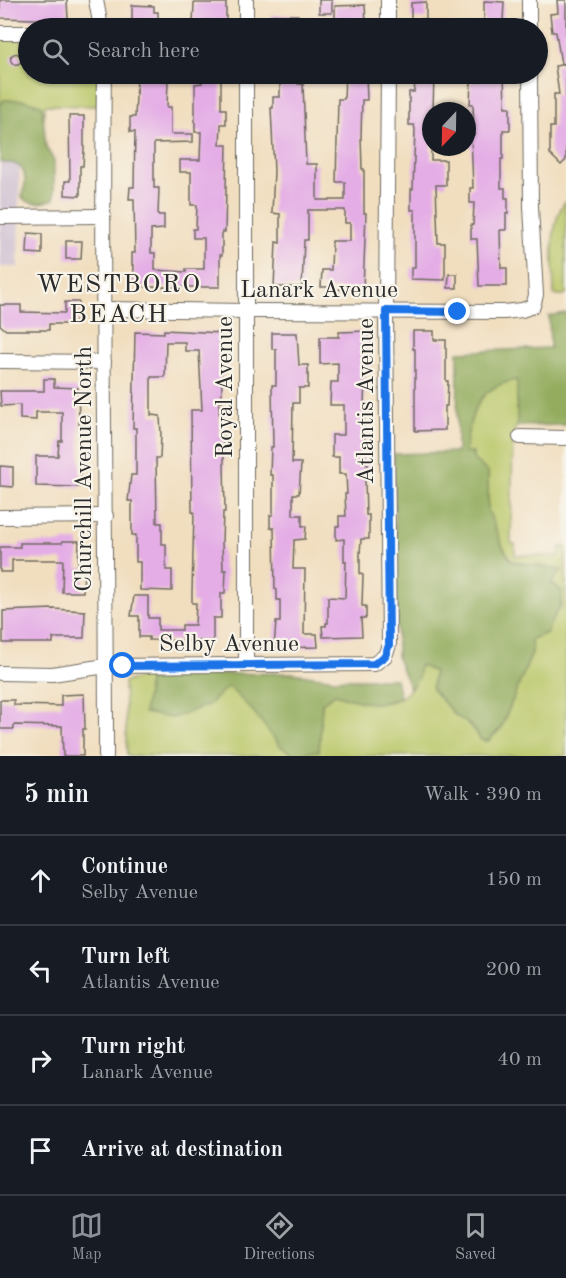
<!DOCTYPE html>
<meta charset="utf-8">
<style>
body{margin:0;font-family:"Old Standard TT",serif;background:#242831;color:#f1f3f6}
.compass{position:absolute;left:422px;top:102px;width:54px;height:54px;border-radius:50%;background:#171b24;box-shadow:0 2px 4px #0004;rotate:202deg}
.stop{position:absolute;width:18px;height:18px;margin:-14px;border:4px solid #1a73e8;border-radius:50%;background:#fff}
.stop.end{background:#1a73e8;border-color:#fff;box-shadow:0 2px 6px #0008}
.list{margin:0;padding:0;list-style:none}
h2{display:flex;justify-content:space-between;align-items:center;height:78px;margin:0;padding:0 24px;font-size:26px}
h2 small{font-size:20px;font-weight:400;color:#9ea1a6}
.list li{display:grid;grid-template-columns:39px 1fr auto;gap:18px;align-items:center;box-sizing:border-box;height:90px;padding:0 24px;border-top:2px solid #363941}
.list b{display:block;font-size:22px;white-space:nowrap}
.list p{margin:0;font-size:20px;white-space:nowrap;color:#9ea1a6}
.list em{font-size:20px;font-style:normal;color:#9ea1a6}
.icon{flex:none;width:33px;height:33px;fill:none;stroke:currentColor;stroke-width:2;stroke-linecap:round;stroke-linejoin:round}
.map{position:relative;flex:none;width:566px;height:756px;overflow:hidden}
.search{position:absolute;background:#171b24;box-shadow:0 2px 4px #0004;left:18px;right:18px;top:18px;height:66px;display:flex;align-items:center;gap:15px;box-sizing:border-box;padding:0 21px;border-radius:33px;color:#9ea1a6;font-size:22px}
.sheet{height:438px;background:#171b24}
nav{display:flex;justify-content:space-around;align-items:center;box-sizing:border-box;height:84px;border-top:2px solid #363941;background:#171b24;font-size:16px;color:#9ea1a6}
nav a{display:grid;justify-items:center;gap:3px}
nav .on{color:#8c9099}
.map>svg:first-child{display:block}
.industrial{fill:#cdbed2}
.green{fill:#bac769;stroke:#72794a;stroke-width:1.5}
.forest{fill:#93ac5d;stroke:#5f6c44;stroke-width:1.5}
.building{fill:#e4ade6}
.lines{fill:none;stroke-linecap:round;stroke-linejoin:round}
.minor-casing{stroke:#706a5f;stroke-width:16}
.minor{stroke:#fff;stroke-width:14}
.route{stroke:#1a73e8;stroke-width:8}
.labels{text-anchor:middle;stroke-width:4.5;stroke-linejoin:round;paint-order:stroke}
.street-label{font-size:24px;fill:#2b2b2b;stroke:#f7f3e8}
.neighbourhood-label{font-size:26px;letter-spacing:1.5px;fill:#2b2b2b;stroke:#f7f3e8}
</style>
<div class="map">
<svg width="566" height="756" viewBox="0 0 566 756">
<rect width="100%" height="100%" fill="#f7f3e8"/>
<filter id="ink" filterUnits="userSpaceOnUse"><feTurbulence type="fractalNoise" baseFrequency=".0167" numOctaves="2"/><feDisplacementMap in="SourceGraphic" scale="12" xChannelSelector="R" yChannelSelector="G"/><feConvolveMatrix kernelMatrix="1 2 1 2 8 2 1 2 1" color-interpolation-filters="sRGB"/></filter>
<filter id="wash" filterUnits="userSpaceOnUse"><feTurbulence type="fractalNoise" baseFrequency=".008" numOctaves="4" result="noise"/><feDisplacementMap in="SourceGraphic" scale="24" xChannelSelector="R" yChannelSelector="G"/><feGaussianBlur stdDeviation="1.35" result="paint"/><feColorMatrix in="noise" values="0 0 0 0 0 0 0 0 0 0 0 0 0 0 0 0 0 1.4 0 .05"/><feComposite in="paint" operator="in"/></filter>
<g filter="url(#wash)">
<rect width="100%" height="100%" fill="#f1debf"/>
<path class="industrial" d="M20,151L18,267H0V152Z"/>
<g class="green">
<path d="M0,36H28V74H99L98,106L45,105L41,144H0Z"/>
<path d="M566,200V295H554C554,265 547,225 566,200Z"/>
<path d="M518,379L517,426L513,433L511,543L515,544V555L559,556L560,547H566V756H127L124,682L150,675L148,689L208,705L228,686L253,711L319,750L322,703L335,694C371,706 412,713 420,664L434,672L432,689L455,715L471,726L481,740L488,741L501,728L532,653L531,639L547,633L550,621L562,605L551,583L561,570L512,561L503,547L488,510V472L464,452C470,415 476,386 518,379Z"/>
</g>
<g class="forest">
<path d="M4,100H23L42,105L46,147L54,161V199C44,203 30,207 22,197C25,187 29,169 15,164C10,162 6,164 0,162V105Z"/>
<path d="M566,313V425L517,426V380C476,386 470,415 465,452L473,453V459L488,472V510L503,547L511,561L562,570L551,583L562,591C562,612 552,614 547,633L531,639L532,653L501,728L488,741L481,740L471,726L455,715L432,689L434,672L420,665L418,678L410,689L397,658L394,454L457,452L458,352L550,348L549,316Z"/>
<path d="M292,673L335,679H396L400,697C378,709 357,701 335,694L322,703L319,751L294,754L281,747L253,711L228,686L208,705L172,718L144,713L150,675Z"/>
</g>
<g id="blocks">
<g class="building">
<path d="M0,0H67L68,20L0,18Z"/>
<rect x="319" y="0" width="13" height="13"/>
<path d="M557,0H566V63L561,64L556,32H552L550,14L558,13Z"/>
<path d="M484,1L504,2L503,21H484Z"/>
<path d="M426,2V19H411V3Z"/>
<path d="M194,3H226V28H202V24H193Z"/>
<path d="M132,5L154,6V12H158V21H148V24H132Z"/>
<path d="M365,5L366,22H355V28H335V6Z"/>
<rect x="271" y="15" width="27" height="10"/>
<circle cx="16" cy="59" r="5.5"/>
<path d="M566,64V160L561,165L550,154V127H554V94H559L555,66Z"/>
<path d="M137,74H155V80L168,81L167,107H171V134H193V142L154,143V188H159L158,215H164V229L151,230V253H155V270L186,272V269H204V238H193V229H196L197,205H191V172H180V160H200L201,132H195V84L202,83V74H221V109H226V124H221L220,145H227L225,232H222V255H220V287H142V284H133L134,265H132V253H135L134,199H129L130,187H134L135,132H130V117H135Z"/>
<path d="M280,74H298V84H303L306,164H317V200H345V182H336L338,99H344L345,74H366L367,100H362L361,136L362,169H364V213H366L363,290L329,289V287H321L322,270H331L332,241H350V223H345V210H308V240H304L302,287H274L276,242L280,243V214L272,213L274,171L271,108H273V97H280Z"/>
<path d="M416,74H434L433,111H431V160H446V185H436L438,243H445V280L411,279V268H415V210H411V189H413L415,129L414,125H409V92H414Z"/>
<path d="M480,74H504L505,107H510V130H503V159H501V188H505V198H508V213H506V230H500L501,268H507V286H479L477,239H471V225H473L474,203H470V188H473L471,135H474L473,104H470L471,81L480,82Z"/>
<path d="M69,116H84V149L83,166H80V196L65,195V181H70Z"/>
<path d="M28,233L42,234V254L27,253Z"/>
<path d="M66,241H82L81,259H66Z"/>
<path d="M449,274H457V288H448Z"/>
<path d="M65,302H79V320H75V324H49V330H6L0,325V305H21V312L65,313Z"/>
<path d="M164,330L221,333L222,401H219L220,436H223L224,462L225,512H223L222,542L223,570H226L225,593H221V618H213V641L149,640V637H139V616H131L134,596H148V618H158V630H182V625H195L196,603H192V593L194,512H192L191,410H202L199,351H185V342H166L165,377H151V415L160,416L161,435L160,458H156L157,523H162V544H166V570H172V591L140,590V562H136V535H132V501H128L131,475H136V428H133L135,332L164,333Z"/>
<path d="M368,331V338H371V366H365L364,411L365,464H368V479H365L366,515H369V539H361L360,554V574L363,575L362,606H366V618H361L362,636L323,637L322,626H326V623H328V597L345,598L346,561H344V539L336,540V526H339V516H346L345,494H347L346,474H339V457H332V435H344V405H330L331,382H338V363L320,364V337H339V332Z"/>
<path d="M413,331H434V340H446V381H448L447,406H445V430L415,431V349H413Z"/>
<path d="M272,333H297L299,365H308V388H299V403H293L292,463H301L299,494H293V515H302V526H306L305,539L294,540L293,569H305L304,634H317L318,647L274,648L276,622H280V600H277V590L275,589L274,528H270V515H273V475H270L271,447H273L272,385H276V349H272Z"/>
<path d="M44,379H54V387L78,388L81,487L36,486V456H58L59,441H62V412H36V420L20,419V405L1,406L0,391H44Z"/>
<path d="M0,466L13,467V487L0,486Z"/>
<path d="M63,541H79L78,568H84L83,592H62L63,560H12V572H0V547H20V543H62Z"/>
<path d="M53,609L85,611L84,638H53V643H3V611Z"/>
<path d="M84,694L85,729H83V756H63L62,726L14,725V729H0V700H14V705L61,706V695Z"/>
</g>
</g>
</g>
<g filter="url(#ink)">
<use href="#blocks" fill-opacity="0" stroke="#706a5f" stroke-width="1.5"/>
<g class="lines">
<g class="minor-casing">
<g id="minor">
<path d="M96,0L101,28"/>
<path d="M246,0V28"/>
<path d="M529,0V28"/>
<path d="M388,28V0"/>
<path d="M0,33H28"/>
<path d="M104,74C101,301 106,528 106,756"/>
<path d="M0,217L102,216"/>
<path d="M104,309L247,311L504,312L522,310L533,306L536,295L531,207L530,74"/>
<path d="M0,361L104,362"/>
<path d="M520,437L566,438"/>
<path d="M0,517L106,516"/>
<path d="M246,665V74"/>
<path d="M0,673L52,674L106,666L374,664L385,656L389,645L386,311L388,74"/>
</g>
</g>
<use href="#minor" class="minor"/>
</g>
</g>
<g class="lines" filter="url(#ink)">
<path class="route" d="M123,666L374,664L385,656L389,645L386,311L458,312"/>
</g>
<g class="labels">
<g class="street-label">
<text x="319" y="297">Lanark Avenue</text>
<text transform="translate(224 387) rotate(-90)" y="8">Royal Avenue</text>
<text transform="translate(365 401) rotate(-90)" y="8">Atlantis Avenue</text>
<text transform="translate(83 469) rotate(-90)" y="8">Churchill Avenue North</text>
<text x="229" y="651">Selby Avenue</text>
</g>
<g class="neighbourhood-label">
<text x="119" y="292">WESTBORO<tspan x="119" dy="30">BEACH</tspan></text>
</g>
</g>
</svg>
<svg class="compass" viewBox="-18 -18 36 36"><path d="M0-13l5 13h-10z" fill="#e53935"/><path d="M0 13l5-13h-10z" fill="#9ea1a6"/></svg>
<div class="stop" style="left:123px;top:666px"></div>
<div class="stop end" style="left:458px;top:312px"></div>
<div class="search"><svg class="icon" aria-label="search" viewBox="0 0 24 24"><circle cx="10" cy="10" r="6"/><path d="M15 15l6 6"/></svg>Search here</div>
</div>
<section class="sheet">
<h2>5 min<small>Walk · 390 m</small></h2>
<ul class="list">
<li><svg class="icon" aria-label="ahead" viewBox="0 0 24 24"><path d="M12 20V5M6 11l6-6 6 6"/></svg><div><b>Continue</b><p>Selby Avenue</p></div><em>150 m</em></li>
<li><svg class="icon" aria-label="left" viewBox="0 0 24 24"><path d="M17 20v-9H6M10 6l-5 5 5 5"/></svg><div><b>Turn left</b><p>Atlantis Avenue</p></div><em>200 m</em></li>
<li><svg class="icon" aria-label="right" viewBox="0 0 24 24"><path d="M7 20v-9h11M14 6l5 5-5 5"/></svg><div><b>Turn right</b><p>Lanark Avenue</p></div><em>40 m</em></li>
<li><svg class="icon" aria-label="arrive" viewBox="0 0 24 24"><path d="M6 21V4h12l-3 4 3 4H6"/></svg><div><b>Arrive at destination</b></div></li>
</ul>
</section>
<nav>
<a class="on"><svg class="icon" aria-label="map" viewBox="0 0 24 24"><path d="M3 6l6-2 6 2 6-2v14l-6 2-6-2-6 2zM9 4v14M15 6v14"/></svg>Map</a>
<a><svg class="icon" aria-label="directions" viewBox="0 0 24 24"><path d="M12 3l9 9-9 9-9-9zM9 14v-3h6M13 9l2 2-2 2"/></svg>Directions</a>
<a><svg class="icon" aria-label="saved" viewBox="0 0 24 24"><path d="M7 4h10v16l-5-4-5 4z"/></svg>Saved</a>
</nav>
